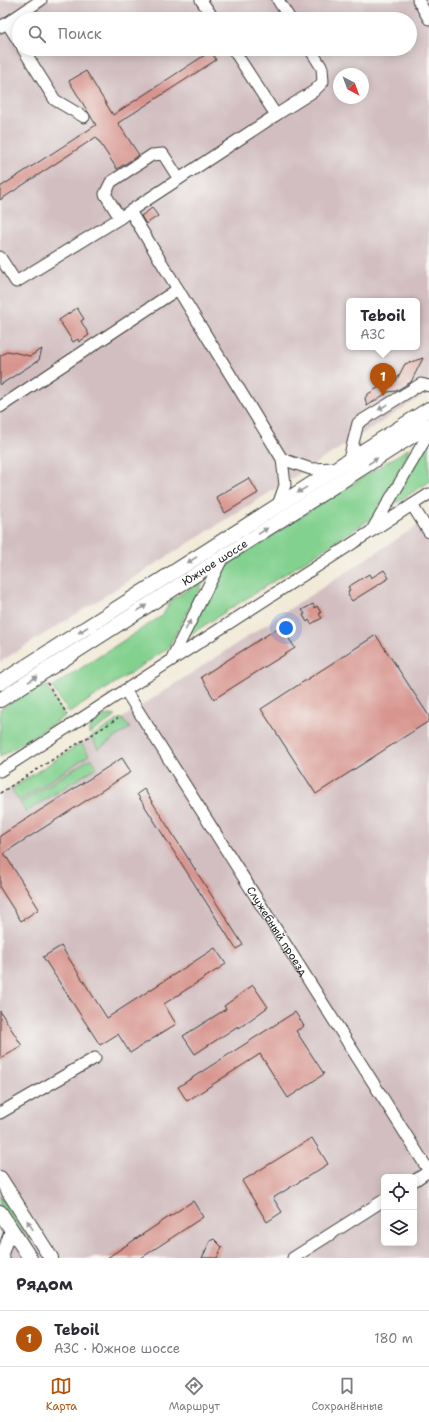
<!DOCTYPE html>
<html lang="ru">
<meta charset="utf-8">
<style>
body{margin:0;font-family:"Shantell Sans",sans-serif;background:#f2f2f3;color:#2b2b33}
.controls{position:absolute;right:12px;bottom:12px;display:grid;overflow:hidden;border-radius:6px;box-shadow:0 2px 10px #0003}
.controls button{width:36px;height:36px;display:grid;place-items:center;padding:0;border:0;border-bottom:1px solid #e1e1e2;background:#fff;color:#2b2b33;font:20px sans-serif}
.compass{position:absolute;left:333px;top:68px;width:36px;height:36px;border-radius:50%;background:#fff;box-shadow:0 2px 10px #0003;rotate:139deg}
.you{position:absolute;left:286px;top:628px;width:14px;height:14px;margin:-10px;border:3px solid #fff;border-radius:50%;background:#1a73e8;box-shadow:0 0 0 6px #1a73e833}
.badge{display:grid;place-items:center;width:26px;height:26px;border-radius:50%;background:#b45309;color:#fff;font-size:13px;font-weight:700}
.pin{position:absolute;translate:-50% -33px;filter:drop-shadow(0 1px 2px #0008)}
.pin::after{content:'';position:absolute;top:21px;width:14px;height:12px;background:inherit;clip-path:polygon(0 0,100% 0,50% 100%)}
.popup{position:absolute;left:346px;top:298px;width:74px;height:52px;box-sizing:border-box;display:grid;place-content:center;border-radius:6px;background:#fff;filter:drop-shadow(0 1px 3px #0005);font-size:13px;white-space:nowrap;color:#7c7c81}
.popup b{font-size:15px;color:#2b2b33}
.popup::after{content:'';position:absolute;left:50%;top:100%;margin-left:-8px;border:8px solid transparent;border-top-color:#fff}
.list{margin:0;padding:0;list-style:none}
h2{display:flex;justify-content:space-between;align-items:center;height:52px;margin:0;padding:0 16px;font-size:17px}
h2 small{font-size:13px;font-weight:400;color:#7c7c81}
.list li{display:grid;grid-template-columns:26px 1fr auto;gap:12px;align-items:center;box-sizing:border-box;height:56px;padding:0 16px;border-top:1px solid #e1e1e2}
.list b{display:block;font-size:15px;white-space:nowrap}
.list p{margin:0;font-size:13px;white-space:nowrap;color:#7c7c81}
.list em{font-size:13px;font-style:normal;color:#7c7c81}
.icon{flex:none;width:22px;height:22px;fill:none;stroke:currentColor;stroke-width:2;stroke-linecap:round;stroke-linejoin:round}
.map{position:relative;flex:none;width:429px;height:1258px;overflow:hidden}
.search{position:absolute;background:#fff;box-shadow:0 2px 10px #0003;left:12px;right:12px;top:12px;height:44px;display:flex;align-items:center;gap:10px;box-sizing:border-box;padding:0 14px;border-radius:22px;color:#7c7c81;font-size:15px}
.sheet{height:108px;background:#fff}
nav{display:flex;justify-content:space-around;align-items:center;box-sizing:border-box;height:56px;border-top:1px solid #e1e1e2;background:#fff;font-size:11px;color:#7c7c81}
nav a{display:grid;justify-items:center;gap:2px}
nav .on{color:#b45309}
.map>svg:first-child{display:block}
.industrial{fill:#d2bec1;fill-rule:evenodd}
.green{fill:#83d18f;stroke:#507656}
.building{fill:#d8948e}
.lines{fill:none;stroke-linecap:round;stroke-linejoin:round}
.minor-casing{stroke:#3c3b38;stroke-width:13}
.major-casing{stroke:#3c3b38;stroke-width:16}
.path{stroke:#3c3b38;stroke-width:1.5;stroke-dasharray:3 3;stroke-linecap:butt}
.minor{stroke:#fff;stroke-width:11}
.major{stroke:#fff;stroke-width:14}
.oneway{fill:#999}
.labels{text-anchor:middle;stroke-width:3;stroke-linejoin:round;paint-order:stroke}
.street-label{font-size:11px;fill:#1c1c1c;stroke:#f6f6f2}
</style>
<div class="map">
<svg width="429" height="1258" viewBox="0 0 429 1258">
<rect width="100%" height="100%" fill="#f6f6f2"/>
<filter id="ink" filterUnits="userSpaceOnUse"><feTurbulence type="fractalNoise" baseFrequency=".025" numOctaves="2"/><feDisplacementMap in="SourceGraphic" scale="8" xChannelSelector="R" yChannelSelector="G"/><feConvolveMatrix kernelMatrix="1 2 1 2 8 2 1 2 1" color-interpolation-filters="sRGB"/></filter>
<filter id="wash" filterUnits="userSpaceOnUse"><feTurbulence type="fractalNoise" baseFrequency=".012" numOctaves="4" result="noise"/><feDisplacementMap in="SourceGraphic" scale="16" xChannelSelector="R" yChannelSelector="G"/><feGaussianBlur stdDeviation="0.9" result="paint"/><feColorMatrix in="noise" values="0 0 0 0 0 0 0 0 0 0 0 0 0 0 0 0 0 1.4 0 .05"/><feComposite in="paint" operator="in"/></filter>
<g filter="url(#wash)">
<rect width="100%" height="100%" fill="#f2ead8"/>
<g class="industrial">
<path d="M0,0H429V392L0,662ZM19,19H410V49H19ZM339,74H363V98H339ZM349,301H417V347H349Z"/>
<path d="M429,518V1258H0V795L144,704ZM384,1177H414V1243H384Z"/>
</g>
<g class="green">
<path d="M429,440V482L391,506Z"/>
<path d="M411,447L374,517L186,637L222,566Z"/>
<path d="M205,579L168,648L164,651L69,713L52,687L163,615L171,600Z"/>
<path d="M43,681L65,716L0,757V709Z"/>
<path d="M110,715L116,716L89,734V726L102,717Z"/>
<path d="M121,718L130,728L98,749L91,737Z"/>
<path d="M81,743L89,755L19,801L11,789Z"/>
<path d="M91,758L97,767L26,812L20,803Z"/>
<path d="M0,1195L6,1204L40,1258H32L0,1209Z"/>
</g>
<g id="blocks">
<g class="building">
<path d="M211,51L216,60L118,123L139,155L117,169L96,137L0,200V187L96,125L69,81L86,71L113,115Z"/>
<path d="M152,208L158,216L146,224L141,216Z"/>
<path d="M77,308L84,319L81,321L89,335L79,342L78,339L73,342L59,320Z"/>
<path d="M42,349L39,360L0,385V356L8,351L30,356Z"/>
<path d="M423,358L411,382L396,391L388,392L367,406L365,398L368,394L381,386V384L396,381L405,364Z"/>
<path d="M249,478L258,493L225,513L216,497Z"/>
<path d="M384,570L389,578L352,601L348,595L349,594L348,591L350,590L348,587L369,574L371,578Z"/>
<path d="M313,604L315,608L317,606L321,613L319,614L322,618L311,624L309,620L307,622L303,615L305,614L302,610Z"/>
<path d="M281,626L295,648L214,699L201,677Z"/>
<path d="M376,635L429,716V721L316,794L261,709Z"/>
<path d="M122,758L131,772L4,853L39,909L21,921L0,888V836Z"/>
<path d="M144,789L243,945L236,949L137,794Z"/>
<path d="M61,946L107,1018L215,948L226,964L164,1004L176,1024L130,1053L118,1034L100,1045L43,957Z"/>
<path d="M253,985L268,1007L239,1028L238,1026L195,1054L183,1036L226,1009L224,1006Z"/>
<path d="M0,1011L22,1046L0,1059Z"/>
<path d="M295,1012L304,1026L296,1031L324,1074L288,1098L260,1054L187,1101L178,1087Z"/>
<path d="M312,1138L328,1164L273,1198L282,1212L267,1222L242,1181Z"/>
<path d="M193,1201L203,1217L141,1258H107Z"/>
<path d="M214,1239L222,1247L217,1258H202L210,1241Z"/>
</g>
</g>
</g>
<g filter="url(#ink)">
<use href="#blocks" fill-opacity="0" stroke="#3c3b38" stroke-width="1"/>
<g class="lines">
<g class="minor-casing">
<g id="minor">
<path d="M201,0L214,19"/>
<path d="M278,0L290,19"/>
<path d="M418,0L429,19"/>
<path d="M7,23L41,0"/>
<path d="M0,27L7,23L19,42"/>
<path d="M23,49L55,100L84,117"/>
<path d="M276,115L314,91L323,82L322,68L310,49"/>
<path d="M179,179L276,115L233,49"/>
<path d="M130,211L179,179L163,154L152,155L111,182L105,194L120,218L130,211L282,459L285,485L278,505"/>
<path d="M0,257L16,282L120,218"/>
<path d="M0,407L178,289"/>
<path d="M282,459L311,469L336,468"/>
<path d="M349,459L358,423L421,384L429,386"/>
<path d="M412,505L429,532"/>
<path d="M372,530L429,433"/>
<path d="M171,660L223,557"/>
<path id="s1" d="M125,690L429,1171"/>
<path d="M0,771L429,494"/>
<path d="M0,1113L95,1058"/>
<path d="M414,1181L429,1171"/>
<path d="M4,1258L2,1255L11,1229"/>
<path d="M293,1258L384,1200"/>
</g>
</g>
<g class="major-casing">
<g id="major">
<path d="M0,683L429,409"/>
<path id="s2" d="M0,700L429,425"/>
<path d="M0,1178L51,1258"/>
<path d="M0,1212L30,1258"/>
</g>
</g>
<g class="path">
<path d="M47,683L67,714"/>
<path d="M0,793L118,718"/>
</g>
<use href="#minor" class="minor"/>
<use href="#major" class="major"/>
</g>
<defs><path id="oneway-solid" d="M-6-.8H1V-3.2L6.5 0L1 3.2V.8H-6Z"/></defs>
<g class="oneway">
<use href="#oneway-solid" transform="translate(383 407) rotate(148)"/>
<use href="#oneway-solid" transform="translate(373 461) rotate(-33)"/>
<use href="#oneway-solid" transform="translate(302 490) rotate(148)"/>
<use href="#oneway-solid" transform="translate(263 531) rotate(-33)"/>
<use href="#oneway-solid" transform="translate(192 560) rotate(147)"/>
<use href="#oneway-solid" transform="translate(142 608) rotate(-33)"/>
<use href="#oneway-solid" transform="translate(188 625) rotate(-63)"/>
<use href="#oneway-solid" transform="translate(83 630) rotate(147)"/>
<use href="#oneway-solid" transform="translate(33 679) rotate(-33)"/>
<use href="#oneway-solid" transform="translate(30 1225) rotate(-123)"/>
</g>
</g>
<g class="labels">
<g class="street-label">
<text dy="4" stroke="none"><textPath href="#s2" startOffset="255">Южное шоссе</textPath></text>
<text dy="4" stroke="none"><textPath href="#s1" startOffset="285">Служебный проезд</textPath></text>
</g>
</g>
</svg>
<div class="controls">
<button><svg class="icon" aria-label="locate" viewBox="0 0 24 24"><circle cx="12" cy="12" r="6"/><path d="M12 2v4M12 18v4M2 12h4M18 12h4"/></svg></button>
<button><svg class="icon" aria-label="layers" viewBox="0 0 24 24"><path d="M12 4l9 5-9 5-9-5zM3 14l9 5 9-5"/></svg></button>
</div>
<svg class="compass" viewBox="-18 -18 36 36"><path d="M0-13l5 13h-10z" fill="#e53935"/><path d="M0 13l5-13h-10z" fill="#7c7c81"/></svg>
<div class="you"></div>
<div class="pin badge" style="left:383px;top:396px">1</div>
<div class="popup"><b>Teboil</b>АЗС</div>
<div class="search"><svg class="icon" aria-label="search" viewBox="0 0 24 24"><circle cx="10" cy="10" r="6"/><path d="M15 15l6 6"/></svg>Поиск</div>
</div>
<section class="sheet">
<h2>Рядом<small></small></h2>
<ul class="list">
<li><span class="badge">1</span><div><b>Teboil</b><p>АЗС · Южное шоссе</p></div><em>180 m</em></li>
</ul>
</section>
<nav>
<a class="on"><svg class="icon" aria-label="map" viewBox="0 0 24 24"><path d="M3 6l6-2 6 2 6-2v14l-6 2-6-2-6 2zM9 4v14M15 6v14"/></svg>Карта</a>
<a><svg class="icon" aria-label="directions" viewBox="0 0 24 24"><path d="M12 3l9 9-9 9-9-9zM9 14v-3h6M13 9l2 2-2 2"/></svg>Маршрут</a>
<a><svg class="icon" aria-label="saved" viewBox="0 0 24 24"><path d="M7 4h10v16l-5-4-5 4z"/></svg>Сохранённые</a>
</nav>
